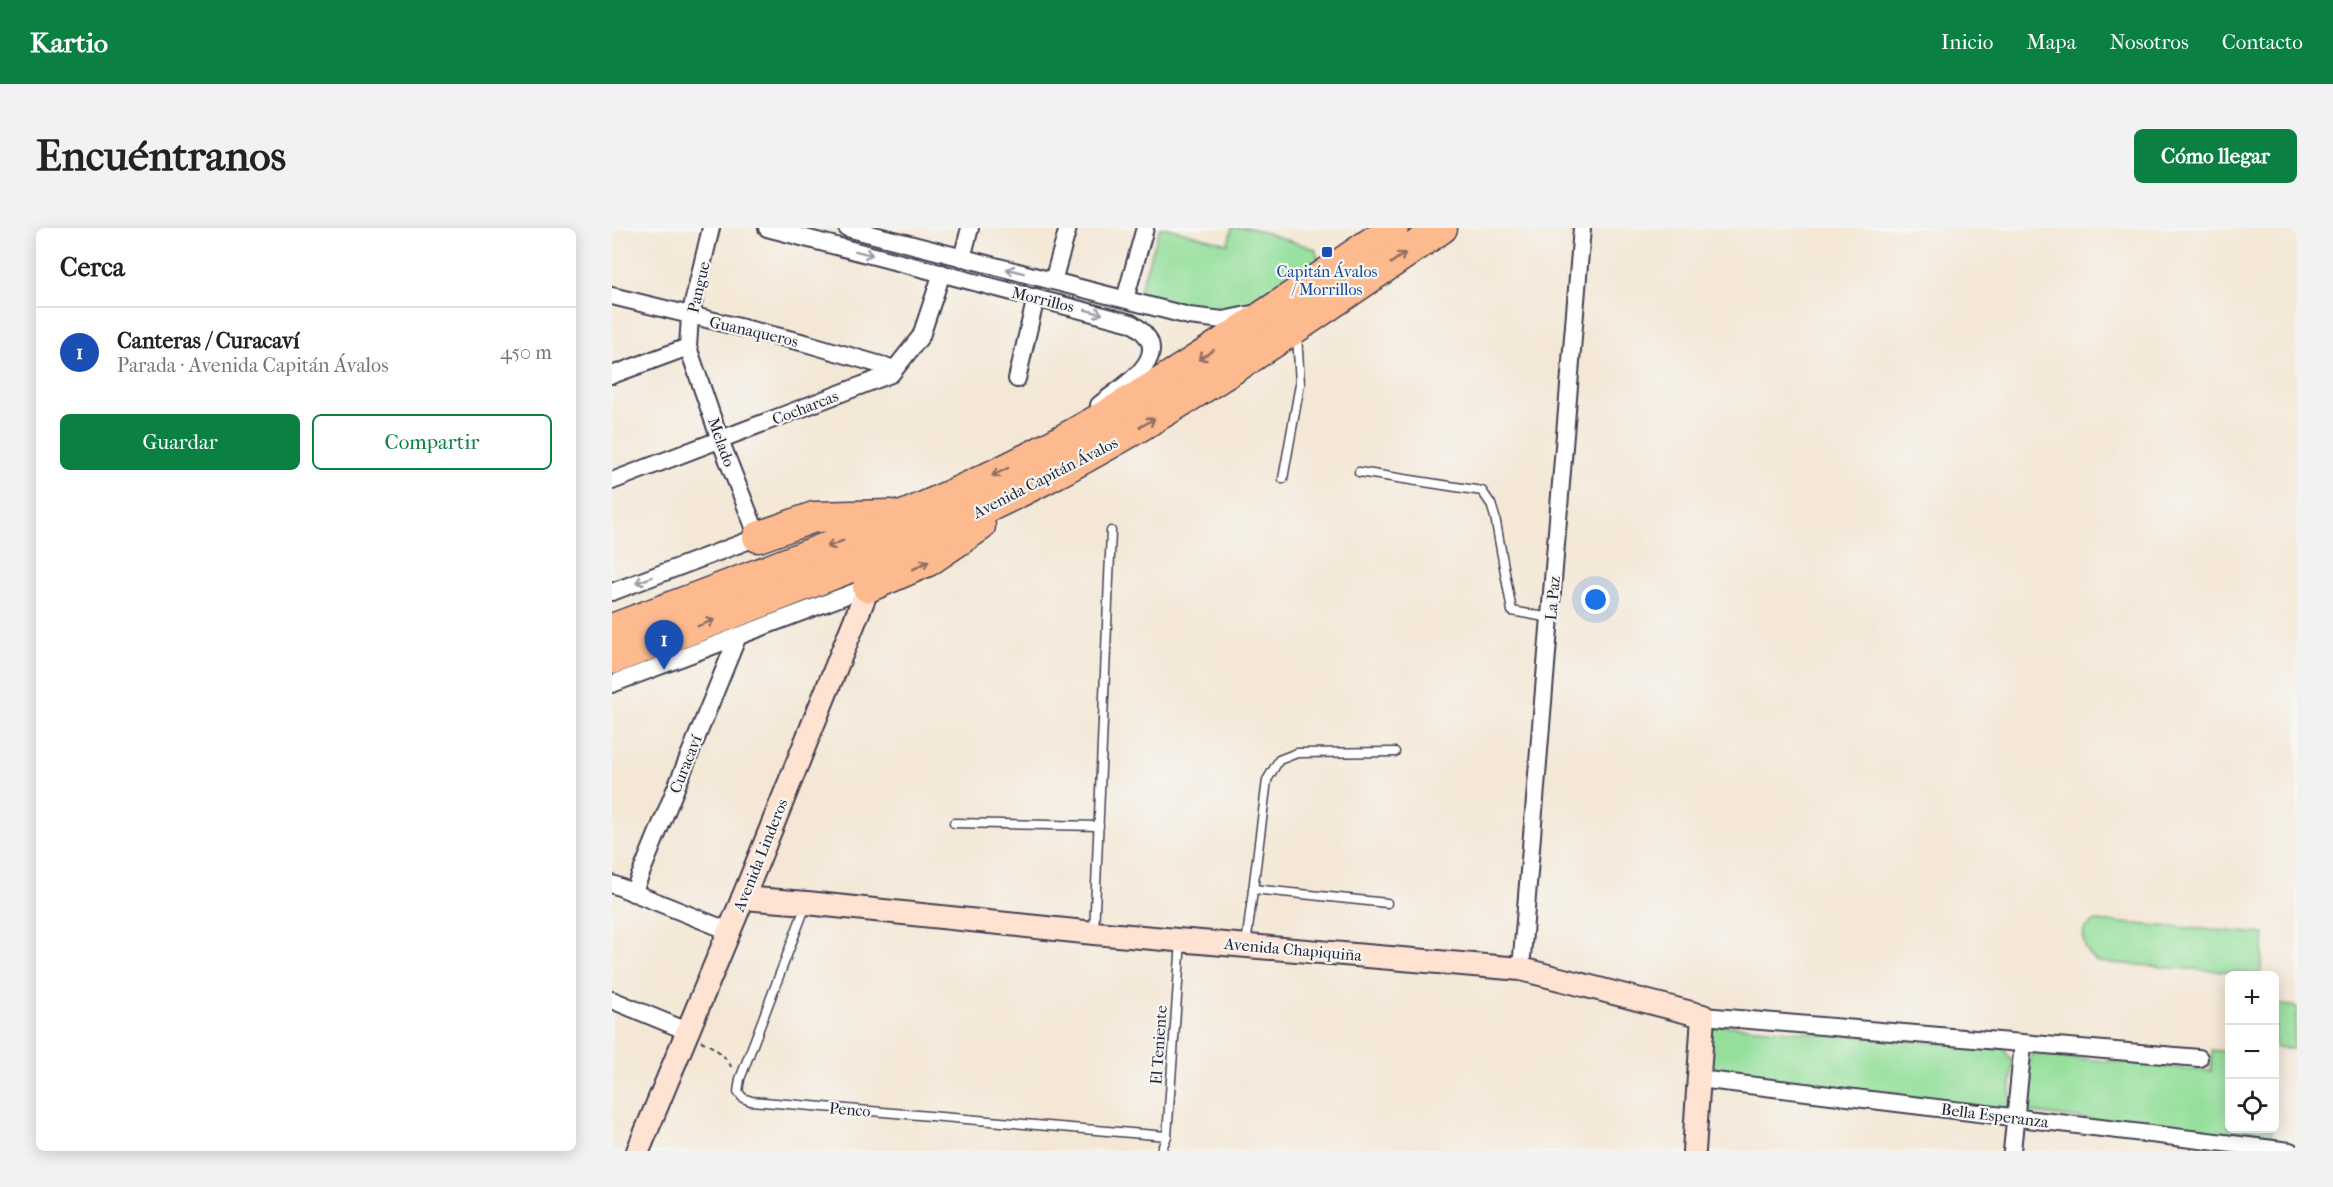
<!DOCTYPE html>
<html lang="es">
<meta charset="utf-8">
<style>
body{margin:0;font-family:"IM FELL French Canon",serif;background:#f2f2f2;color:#222}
.controls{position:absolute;right:18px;bottom:18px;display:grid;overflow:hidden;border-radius:9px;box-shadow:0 3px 15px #0003}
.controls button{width:54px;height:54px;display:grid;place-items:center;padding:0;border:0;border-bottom:2px solid #e0e0e0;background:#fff;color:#222;font:30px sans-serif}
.you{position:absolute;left:984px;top:372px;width:21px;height:21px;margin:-15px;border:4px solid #fff;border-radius:50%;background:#1a73e8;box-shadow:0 0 0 9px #1a73e833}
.badge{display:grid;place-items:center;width:39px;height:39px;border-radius:50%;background:#0b8043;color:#fff;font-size:20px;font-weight:700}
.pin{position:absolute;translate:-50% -50px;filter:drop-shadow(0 2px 3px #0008)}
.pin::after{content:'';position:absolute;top:32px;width:21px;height:18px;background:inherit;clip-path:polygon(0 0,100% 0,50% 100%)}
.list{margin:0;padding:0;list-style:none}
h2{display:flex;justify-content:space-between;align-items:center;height:78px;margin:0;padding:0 24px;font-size:26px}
h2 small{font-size:20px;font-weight:400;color:#767676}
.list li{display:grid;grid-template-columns:39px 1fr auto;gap:18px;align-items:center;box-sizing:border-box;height:90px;padding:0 24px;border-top:2px solid #e0e0e0}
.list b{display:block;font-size:22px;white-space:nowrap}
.list p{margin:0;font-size:20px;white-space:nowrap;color:#767676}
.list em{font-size:20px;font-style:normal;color:#767676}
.actions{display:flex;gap:12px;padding:18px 24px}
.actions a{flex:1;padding:14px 0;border:2px solid #0b8043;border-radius:9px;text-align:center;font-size:21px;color:#0b8043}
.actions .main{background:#0b8043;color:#fff}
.icon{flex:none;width:33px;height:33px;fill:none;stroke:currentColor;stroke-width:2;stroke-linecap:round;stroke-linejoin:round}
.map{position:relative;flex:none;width:1685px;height:923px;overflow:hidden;border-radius:9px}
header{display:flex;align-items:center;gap:36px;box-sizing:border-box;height:84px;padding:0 30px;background:#0b8043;color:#fff}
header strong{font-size:28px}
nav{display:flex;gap:33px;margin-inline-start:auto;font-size:21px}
.intro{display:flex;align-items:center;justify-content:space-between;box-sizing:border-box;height:144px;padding:0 36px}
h1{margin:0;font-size:42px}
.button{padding:15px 27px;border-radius:9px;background:#0b8043;color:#fff;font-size:21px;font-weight:700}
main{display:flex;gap:36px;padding:0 36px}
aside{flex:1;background:#fff;border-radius:9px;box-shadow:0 3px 15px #0003}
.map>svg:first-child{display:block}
.green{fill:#95df9b;stroke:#5c806b;stroke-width:1.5}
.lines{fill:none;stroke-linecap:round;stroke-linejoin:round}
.lane-casing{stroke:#424052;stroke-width:11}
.street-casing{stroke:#424052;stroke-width:20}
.secondary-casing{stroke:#424052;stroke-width:26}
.highway-casing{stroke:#424052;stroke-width:33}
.path{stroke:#424052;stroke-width:2;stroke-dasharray:4.5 4.5;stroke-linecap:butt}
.lane{stroke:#fff;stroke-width:8}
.street{stroke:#fff;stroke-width:16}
.secondary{stroke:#fee3d2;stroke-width:22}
.highway{stroke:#fcba8e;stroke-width:30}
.oneway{stroke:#9c9ca7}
.oneway2{stroke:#8f6e64}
.transit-dot{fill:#1a4fb4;stroke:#f6f6f2;stroke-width:2}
.labels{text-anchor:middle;stroke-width:4.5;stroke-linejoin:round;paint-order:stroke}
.transit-label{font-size:16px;fill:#164399;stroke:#f6f6f2}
.street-label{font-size:16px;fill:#22223b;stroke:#f6f6f2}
</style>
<header>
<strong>Kartio</strong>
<nav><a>Inicio</a><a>Mapa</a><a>Nosotros</a><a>Contacto</a></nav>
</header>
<div class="intro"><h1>Encuéntranos</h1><a class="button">Cómo llegar</a></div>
<main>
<aside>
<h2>Cerca<small></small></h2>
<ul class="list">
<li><span class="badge" style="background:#1a4fb4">1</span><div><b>Canteras / Curacaví</b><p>Parada · Avenida Capitán Ávalos</p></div><em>450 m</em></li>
</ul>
<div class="actions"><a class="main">Guardar</a><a>Compartir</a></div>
</aside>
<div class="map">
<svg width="1685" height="923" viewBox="0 0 1685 923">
<rect width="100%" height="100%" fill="#f6f6f2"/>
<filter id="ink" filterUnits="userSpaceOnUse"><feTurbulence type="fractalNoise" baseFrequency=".0167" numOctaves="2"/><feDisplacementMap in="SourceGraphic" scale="12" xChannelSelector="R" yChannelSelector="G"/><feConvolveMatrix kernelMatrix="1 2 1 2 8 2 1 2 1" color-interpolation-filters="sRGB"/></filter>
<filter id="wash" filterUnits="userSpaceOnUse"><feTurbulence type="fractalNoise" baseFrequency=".008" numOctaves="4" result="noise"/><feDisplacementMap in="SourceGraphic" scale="24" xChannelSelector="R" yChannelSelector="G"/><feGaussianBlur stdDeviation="1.35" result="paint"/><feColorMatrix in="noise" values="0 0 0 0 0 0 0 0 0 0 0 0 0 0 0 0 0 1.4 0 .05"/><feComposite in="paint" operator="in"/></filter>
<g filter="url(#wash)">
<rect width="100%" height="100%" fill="#f4e7d5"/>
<g class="green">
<path d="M548,0H556L616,16L620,0H639L703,21L708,35C687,49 664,67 641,78C612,91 557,71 527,64Z"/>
<path d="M1484,693L1653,706L1648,746L1485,734C1473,723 1470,717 1472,701Z"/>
<path d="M1663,776L1685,779L1681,821L1663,819Z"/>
<path d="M1107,797L1391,820L1401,834L1397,882L1096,846L1097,804Z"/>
<path d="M1600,822L1617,824L1618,900L1660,901L1659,913L1413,884L1419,826L1599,843Z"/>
</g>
</g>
<g filter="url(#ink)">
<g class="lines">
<g class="lane-casing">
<g id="lane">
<path d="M747,244L870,263L879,276L883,289L900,383L938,390"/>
<path d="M671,251L688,156L685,106"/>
<path d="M342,595L487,598"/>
<path d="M641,661L775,675"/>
<path d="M194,677L128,851L126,864L131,870L139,873L555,908"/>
<path d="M482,705L499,303"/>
<path d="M634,717L655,552L667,532L685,525L783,524"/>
<path d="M549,923L555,908L569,713"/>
</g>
</g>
<g class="street-casing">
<g id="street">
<path d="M155,0L519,95C569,125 513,156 487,177"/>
<path d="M235,0L577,88L611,92L640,86"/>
<path d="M350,30L358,0"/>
<path d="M441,53L456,0"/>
<path d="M0,68L193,115L283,141"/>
<path d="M513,71L533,0"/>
<path d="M0,147L76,119"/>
<path d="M405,151L424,69"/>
<path d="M0,253L279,146L309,108L330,45"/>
<path d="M0,364L146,309L108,212L76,119L78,88L99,0"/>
<path d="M0,456L256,359"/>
<path d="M0,656L117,703"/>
<path d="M21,665L126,408"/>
<path d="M909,741L970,0"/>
<path d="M0,772L75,803"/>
<path d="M1091,788L1587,830"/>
<path d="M1087,851L1678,923"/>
<path d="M1400,923L1411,816"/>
</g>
</g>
<g class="secondary-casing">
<g id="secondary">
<path d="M131,670L195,675L482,705L909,741L1091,788L1082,923"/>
<path d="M26,923L131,670L252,370L260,343"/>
</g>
</g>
<g class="highway-casing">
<g id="highway">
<path d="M146,309L202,289L279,287"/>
<path d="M256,359L316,333L368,298"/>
<path d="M0,401C143,347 288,296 424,226C550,160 664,79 781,0"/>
<path d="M0,431C144,376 290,324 427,254C569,181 699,90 830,0"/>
</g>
</g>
<path class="path" d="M89,813C101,818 116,829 120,841"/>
<use href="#lane" class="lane"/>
<use href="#street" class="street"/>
<use href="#secondary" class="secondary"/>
<use href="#highway" class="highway"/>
</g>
<defs><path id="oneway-shaft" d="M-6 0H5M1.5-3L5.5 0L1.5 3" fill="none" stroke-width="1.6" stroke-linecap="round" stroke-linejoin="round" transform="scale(1.5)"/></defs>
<g class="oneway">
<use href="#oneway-shaft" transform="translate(252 25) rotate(14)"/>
<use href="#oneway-shaft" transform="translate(403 43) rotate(-166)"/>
<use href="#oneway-shaft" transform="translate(482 84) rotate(14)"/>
<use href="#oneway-shaft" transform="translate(32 352) rotate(159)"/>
</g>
<g class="oneway2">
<use href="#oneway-shaft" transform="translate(786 30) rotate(-35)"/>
<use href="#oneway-shaft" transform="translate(594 127) rotate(147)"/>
<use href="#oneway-shaft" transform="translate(535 195) rotate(-30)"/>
<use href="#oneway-shaft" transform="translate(388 244) rotate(154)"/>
<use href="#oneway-shaft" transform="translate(223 316) rotate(158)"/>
<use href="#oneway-shaft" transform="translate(309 337) rotate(-29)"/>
<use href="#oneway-shaft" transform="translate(94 395) rotate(-21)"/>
</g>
</g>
<rect class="transit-dot" x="709" y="18" width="12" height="12" rx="3"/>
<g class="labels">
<g class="transit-label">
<text x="715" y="49">Capitán Ávalos<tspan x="715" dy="18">/ Morrillos</tspan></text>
</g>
<g class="street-label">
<text transform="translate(86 59) rotate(-77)" y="6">Pangue</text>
<text transform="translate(431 71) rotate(14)" y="6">Morrillos</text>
<text transform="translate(142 103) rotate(13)" y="6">Guanaqueros</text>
<text transform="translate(193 179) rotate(-21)" y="6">Cocharcas</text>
<text transform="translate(110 214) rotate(70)" y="6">Melado</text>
<text transform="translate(433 249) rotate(-27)" y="6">Avenida Capitán Ávalos</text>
<text transform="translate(940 370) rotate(-85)" y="6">La Paz</text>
<text transform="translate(73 536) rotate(-68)" y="6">Curacaví</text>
<text transform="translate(148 627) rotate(-68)" y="6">Avenida Linderos</text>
<text transform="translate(681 721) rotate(5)" y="6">Avenida Chapiquiña</text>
<text transform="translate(546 817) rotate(-86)" y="6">El Teniente</text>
<text transform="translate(238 881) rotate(5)" y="6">Penco</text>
<text transform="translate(1383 887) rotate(7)" y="6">Bella Esperanza</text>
</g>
</g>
</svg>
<div class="controls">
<button>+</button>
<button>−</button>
<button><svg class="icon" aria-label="locate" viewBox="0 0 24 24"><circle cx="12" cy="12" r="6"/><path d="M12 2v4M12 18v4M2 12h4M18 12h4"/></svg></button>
</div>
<div class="you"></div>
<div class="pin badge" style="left:52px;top:442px;background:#1a4fb4">1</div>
</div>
</main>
